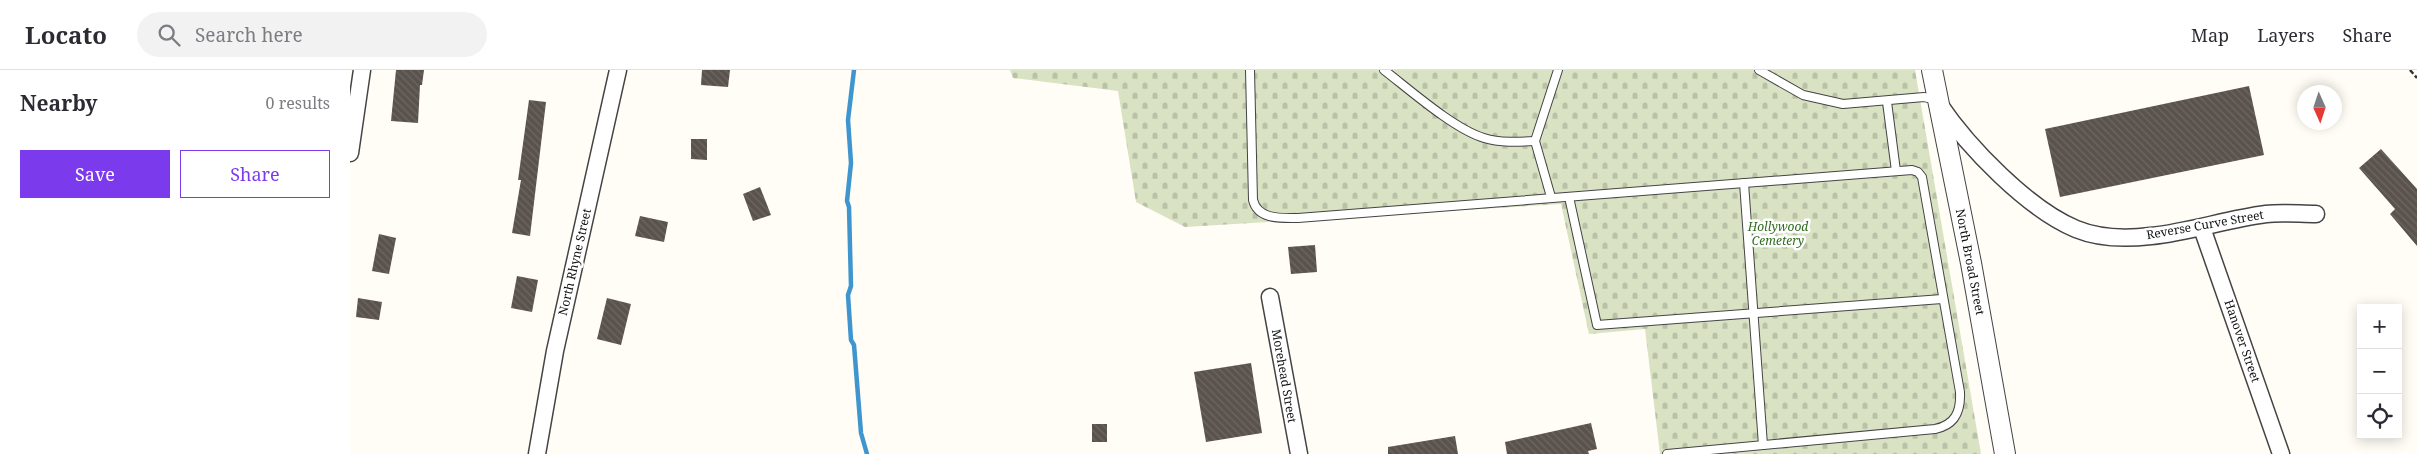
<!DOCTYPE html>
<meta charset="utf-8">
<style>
body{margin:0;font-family:"Noto Serif",serif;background:#f2f2f3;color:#2b2b33}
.controls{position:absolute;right:15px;bottom:15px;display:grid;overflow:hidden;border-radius:0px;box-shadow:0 2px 12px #0003}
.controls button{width:45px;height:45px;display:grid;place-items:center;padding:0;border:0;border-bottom:1px solid #e1e1e2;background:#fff;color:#2b2b33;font:25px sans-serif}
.compass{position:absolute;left:1947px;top:15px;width:45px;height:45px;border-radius:50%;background:#fff;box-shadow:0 2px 12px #0003;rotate:177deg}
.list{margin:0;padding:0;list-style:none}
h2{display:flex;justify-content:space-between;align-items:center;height:65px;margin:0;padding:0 20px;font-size:21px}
h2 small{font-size:16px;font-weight:400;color:#7c7c81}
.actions{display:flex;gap:10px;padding:15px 20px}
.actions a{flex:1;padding:11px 0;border:1px solid #7c3aed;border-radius:0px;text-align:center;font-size:18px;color:#7c3aed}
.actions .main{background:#7c3aed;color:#fff}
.icon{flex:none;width:28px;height:28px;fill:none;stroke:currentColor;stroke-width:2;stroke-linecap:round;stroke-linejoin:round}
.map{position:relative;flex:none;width:2067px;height:384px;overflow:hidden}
header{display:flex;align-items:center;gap:30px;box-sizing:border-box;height:70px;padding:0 25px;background:#fff;border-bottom:1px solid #e1e1e2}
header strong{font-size:24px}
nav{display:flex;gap:28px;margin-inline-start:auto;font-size:18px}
.search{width:350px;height:45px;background:#f2f2f3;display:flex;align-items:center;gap:12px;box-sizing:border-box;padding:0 18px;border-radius:28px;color:#7c7c81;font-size:19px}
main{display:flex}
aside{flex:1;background:#fff}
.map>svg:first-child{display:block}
.cemetery{fill:url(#cemetery-stones)}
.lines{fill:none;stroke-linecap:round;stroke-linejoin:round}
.stream{stroke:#3f96cf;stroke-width:4.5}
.building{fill:url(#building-back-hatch)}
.service-casing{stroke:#444;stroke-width:10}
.minor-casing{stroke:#444;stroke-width:19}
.tertiary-casing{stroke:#444;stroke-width:22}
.path{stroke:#333;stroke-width:2.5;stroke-dasharray:5 2.5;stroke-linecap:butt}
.service{stroke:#fff;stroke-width:8}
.minor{stroke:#fff;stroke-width:16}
.tertiary{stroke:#fff;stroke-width:20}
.labels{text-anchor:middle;stroke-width:5;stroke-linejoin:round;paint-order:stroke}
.street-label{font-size:12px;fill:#111;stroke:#fff}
.park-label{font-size:12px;font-style:italic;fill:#2f6b1f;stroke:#fff}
</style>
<header>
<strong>Locato</strong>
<div class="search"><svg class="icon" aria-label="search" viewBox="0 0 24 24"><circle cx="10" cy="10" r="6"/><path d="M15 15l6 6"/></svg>Search here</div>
<nav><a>Map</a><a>Layers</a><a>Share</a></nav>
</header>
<main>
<aside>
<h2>Nearby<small>0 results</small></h2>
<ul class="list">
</ul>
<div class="actions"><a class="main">Save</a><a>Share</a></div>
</aside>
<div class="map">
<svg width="2067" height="384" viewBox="0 0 2067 384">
<defs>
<pattern id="cemetery-stones" width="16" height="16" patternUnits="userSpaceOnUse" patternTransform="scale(1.25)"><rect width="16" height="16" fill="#d9e3c4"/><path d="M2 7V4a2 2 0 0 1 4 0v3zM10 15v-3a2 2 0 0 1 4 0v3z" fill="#b9c2a7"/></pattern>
<pattern id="building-back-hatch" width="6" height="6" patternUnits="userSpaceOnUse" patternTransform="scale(1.25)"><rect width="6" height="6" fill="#5a524d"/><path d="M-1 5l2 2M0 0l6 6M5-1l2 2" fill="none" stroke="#6d6662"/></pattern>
</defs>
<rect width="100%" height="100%" fill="#fffdf5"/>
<path class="cemetery" d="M660,0H1565L1631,384H1310L1295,259L1239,264L1211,134L835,157L786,132L768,21L663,8Z"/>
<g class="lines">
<path class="stream" d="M504,0L498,50L501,93L497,131L499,137L501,216L498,225L501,270L504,275L511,363L517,384"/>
</g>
<g class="building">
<path d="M46,0H74L72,15H70L68,53L41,51Z"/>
<path d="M352,0H380L378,17L351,15Z"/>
<path d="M1899,16L1914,85L1710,127L1695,59Z"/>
<path d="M179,30L196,32L180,166L162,163L171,110H168Z"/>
<path d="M341,69H357V90L341,89Z"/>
<path d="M2031,79L2067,119V176L2040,144L2045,139L2009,98Z"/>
<path d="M410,117L421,145L403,151L393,124Z"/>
<path d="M290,146L318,152L314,172L285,166Z"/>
<path d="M29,164L46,168L39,204L22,201Z"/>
<path d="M965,175L967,202L941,204L938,177Z"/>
<path d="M167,206L188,210L182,242L161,238Z"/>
<path d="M8,228L32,232L29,250L6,247Z"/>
<path d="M257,228L281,234L271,275L247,269Z"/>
<path d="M901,293L912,363L856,372L844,302Z"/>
<path d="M1241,353L1247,379L1238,381L1239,384H1157L1155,372Z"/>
<rect x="742" y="354" width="15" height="18"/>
<path d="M1105,366L1108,384H1038V377Z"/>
</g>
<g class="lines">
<g class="service-casing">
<g id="service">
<path d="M900,0L903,130C908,150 931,148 948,148L1562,100L1568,102L1572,107L1610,322C1611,342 1605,355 1585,359L1317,384"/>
<path d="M1034,0C1060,20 1104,59 1134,68C1150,73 1168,72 1185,71"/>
<path d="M1409,0L1453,25L1493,34L1574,27L1586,30"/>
<path d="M1537,32L1546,101"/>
<path d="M1394,113L1413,375"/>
<path d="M1201,127L1185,71L1208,0"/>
<path d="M1219,127L1247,255L1592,229"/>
</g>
</g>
<g class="minor-casing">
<g id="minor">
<path d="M1589,34C1618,77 1678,139 1726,159C1748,168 1776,169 1801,166C1840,162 1877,149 1916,144C1932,142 1950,144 1966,144"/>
<path d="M0,83L12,0"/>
<path d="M1852,158L1931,384"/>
<path d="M920,227L949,384"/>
<path d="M187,384L205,281L268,0"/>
</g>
</g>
<g class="tertiary-casing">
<path id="tertiary" d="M1582,0L1621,193L1655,384"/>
</g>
<path class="path" d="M2060,0L2067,8"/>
<use href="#service" class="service"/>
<use href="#minor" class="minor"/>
<use href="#tertiary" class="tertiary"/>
</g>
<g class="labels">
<g class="street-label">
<text transform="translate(1855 155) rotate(-10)" y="4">Reverse Curve Street</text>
<text transform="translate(225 192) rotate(-77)" y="4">North Rhyne Street</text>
<text transform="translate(1620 192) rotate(79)" y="4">North Broad Street</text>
<text transform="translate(1892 271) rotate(71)" y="4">Hanover Street</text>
<text transform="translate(934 306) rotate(80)" y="4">Morehead Street</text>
</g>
<g class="park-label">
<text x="1428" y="161">Hollywood<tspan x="1428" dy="14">Cemetery</tspan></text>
</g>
</g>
</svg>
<div class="controls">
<button>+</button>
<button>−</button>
<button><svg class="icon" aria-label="locate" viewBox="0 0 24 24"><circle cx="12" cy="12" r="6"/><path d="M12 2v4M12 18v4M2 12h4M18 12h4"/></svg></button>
</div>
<svg class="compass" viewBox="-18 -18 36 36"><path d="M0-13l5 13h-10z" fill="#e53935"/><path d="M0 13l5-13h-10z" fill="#7c7c81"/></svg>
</div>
</main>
